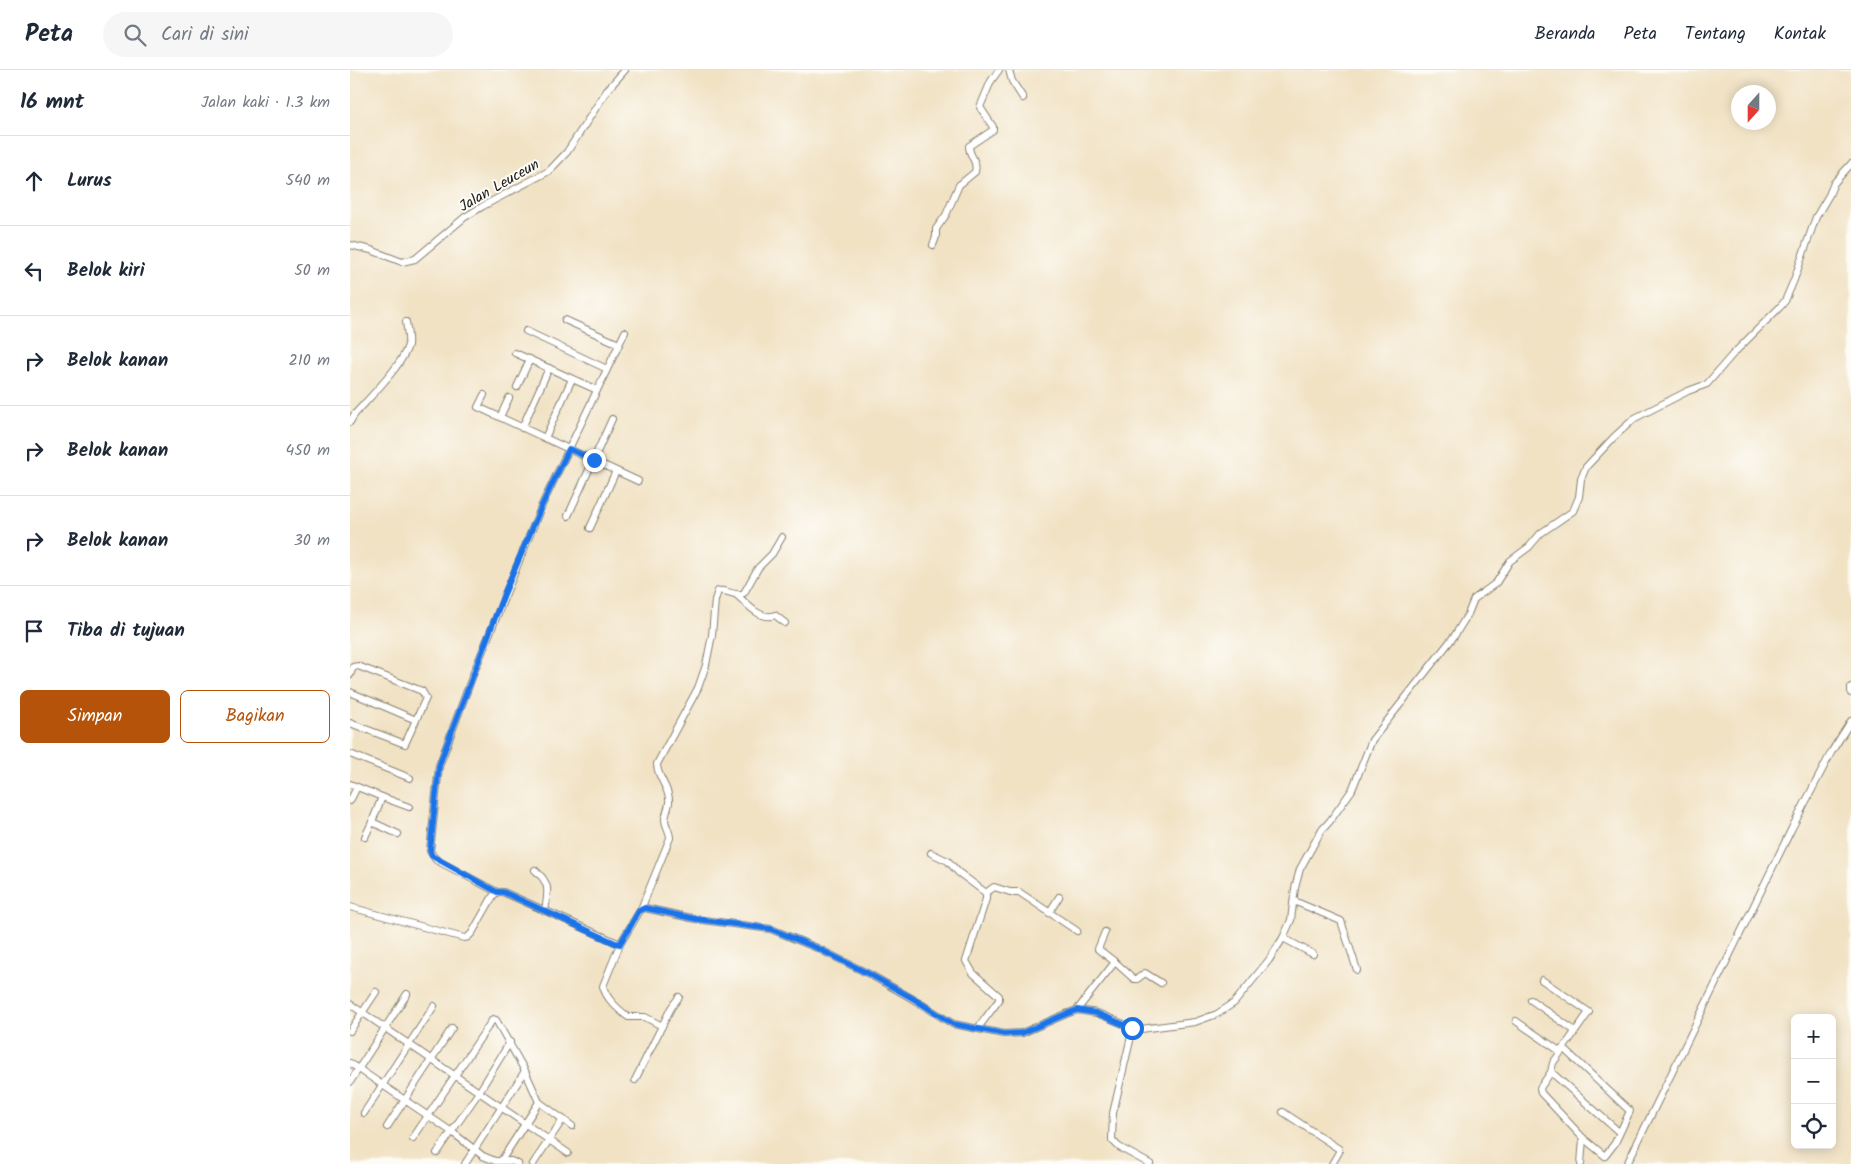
<!DOCTYPE html>
<html lang="id">
<meta charset="utf-8">
<style>
body{margin:0;font-family:Kalam,sans-serif;background:#f6f6f7;color:#1f2937}
.controls{position:absolute;right:15px;bottom:15px;display:grid;overflow:hidden;border-radius:8px;box-shadow:0 2px 12px #0003}
.controls button{width:45px;height:45px;display:grid;place-items:center;padding:0;border:0;border-bottom:1px solid #e0e1e3;background:#fff;color:#1f2937;font:25px sans-serif}
.compass{position:absolute;left:1381px;top:15px;width:45px;height:45px;border-radius:50%;background:#fff;box-shadow:0 2px 12px #0003;rotate:201deg}
.stop{position:absolute;width:15px;height:15px;margin:-11px;border:4px solid #1a73e8;border-radius:50%;background:#fff}
.stop.end{background:#1a73e8;border-color:#fff;box-shadow:0 1px 5px #0008}
.list{margin:0;padding:0;list-style:none}
h2{display:flex;justify-content:space-between;align-items:center;height:65px;margin:0;padding:0 20px;font-size:21px}
h2 small{font-size:16px;font-weight:400;color:#747a83}
.list li{display:grid;grid-template-columns:32px 1fr auto;gap:15px;align-items:center;box-sizing:border-box;height:90px;padding:0 20px;border-top:1px solid #e0e1e3}
.list b{display:block;font-size:19px;white-space:nowrap}
.list em{font-size:16px;font-style:normal;color:#747a83}
.actions{display:flex;gap:10px;padding:15px 20px}
.actions a{flex:1;padding:11px 0;border:1px solid #b45309;border-radius:8px;text-align:center;font-size:18px;color:#b45309}
.actions .main{background:#b45309;color:#fff}
.icon{flex:none;width:28px;height:28px;fill:none;stroke:currentColor;stroke-width:2;stroke-linecap:round;stroke-linejoin:round}
.map{position:relative;flex:none;width:1501px;height:1094px;overflow:hidden}
header{display:flex;align-items:center;gap:30px;box-sizing:border-box;height:70px;padding:0 25px;background:#fff;border-bottom:1px solid #e0e1e3}
header strong{font-size:24px}
nav{display:flex;gap:28px;margin-inline-start:auto;font-size:18px}
.search{width:350px;height:45px;background:#f6f6f7;display:flex;align-items:center;gap:12px;box-sizing:border-box;padding:0 18px;border-radius:28px;color:#747a83;font-size:19px}
main{display:flex}
aside{flex:1;background:#fff}
.map>svg:first-child{display:block}
.lines{fill:none;stroke-linecap:round;stroke-linejoin:round}
.minor-casing{stroke:#867f70;stroke-width:8}
.minor{stroke:#fff;stroke-width:6}
.route{stroke:#1a73e8;stroke-width:6}
.labels{text-anchor:middle;stroke-width:4;stroke-linejoin:round;paint-order:stroke}
.street-label{font-size:15px;fill:#1c1c1c;stroke:#fdfcf7}
</style>
<header>
<strong>Peta</strong>
<div class="search"><svg class="icon" aria-label="search" viewBox="0 0 24 24"><circle cx="10" cy="10" r="6"/><path d="M15 15l6 6"/></svg>Cari di sini</div>
<nav><a>Beranda</a><a>Peta</a><a>Tentang</a><a>Kontak</a></nav>
</header>
<main>
<aside>
<h2>16 mnt<small>Jalan kaki · 1.3 km</small></h2>
<ul class="list">
<li><svg class="icon" aria-label="ahead" viewBox="0 0 24 24"><path d="M12 20V5M6 11l6-6 6 6"/></svg><div><b>Lurus</b></div><em>540 m</em></li>
<li><svg class="icon" aria-label="left" viewBox="0 0 24 24"><path d="M17 20v-9H6M10 6l-5 5 5 5"/></svg><div><b>Belok kiri</b></div><em>50 m</em></li>
<li><svg class="icon" aria-label="right" viewBox="0 0 24 24"><path d="M7 20v-9h11M14 6l5 5-5 5"/></svg><div><b>Belok kanan</b></div><em>210 m</em></li>
<li><svg class="icon" aria-label="right" viewBox="0 0 24 24"><path d="M7 20v-9h11M14 6l5 5-5 5"/></svg><div><b>Belok kanan</b></div><em>450 m</em></li>
<li><svg class="icon" aria-label="right" viewBox="0 0 24 24"><path d="M7 20v-9h11M14 6l5 5-5 5"/></svg><div><b>Belok kanan</b></div><em>30 m</em></li>
<li><svg class="icon" aria-label="arrive" viewBox="0 0 24 24"><path d="M6 21V4h12l-3 4 3 4H6"/></svg><div><b>Tiba di tujuan</b></div></li>
</ul>
<div class="actions"><a class="main">Simpan</a><a>Bagikan</a></div>
</aside>
<div class="map">
<svg width="1501" height="1094" viewBox="0 0 1501 1094">
<rect width="100%" height="100%" fill="#fdfcf7"/>
<filter id="ink" filterUnits="userSpaceOnUse"><feTurbulence type="fractalNoise" baseFrequency=".02" numOctaves="2"/><feDisplacementMap in="SourceGraphic" scale="10" xChannelSelector="R" yChannelSelector="G"/><feConvolveMatrix kernelMatrix="1 2 1 2 8 2 1 2 1" color-interpolation-filters="sRGB"/></filter>
<filter id="wash" filterUnits="userSpaceOnUse"><feTurbulence type="fractalNoise" baseFrequency=".0096" numOctaves="4" result="noise"/><feDisplacementMap in="SourceGraphic" scale="20" xChannelSelector="R" yChannelSelector="G"/><feGaussianBlur stdDeviation="1.12" result="paint"/><feColorMatrix in="noise" values="0 0 0 0 0 0 0 0 0 0 0 0 0 0 0 0 0 1.4 0 .05"/><feComposite in="paint" operator="in"/></filter>
<g filter="url(#wash)">
<rect width="100%" height="100%" fill="#f1e2c4"/>
</g>
<g filter="url(#ink)">
<g class="lines">
<g class="minor-casing">
<g id="minor">
<path d="M659,0L662,11L673,28"/>
<path d="M0,175L21,180L52,192L65,189L115,147L133,136L199,101L217,82L258,19L275,0"/>
<path d="M583,175L586,167V159L596,145L609,115L625,102C628,90 619,87 619,76L643,60V57L630,37L641,11L649,0"/>
<path d="M215,250L269,274"/>
<path d="M176,261L257,299"/>
<path d="M165,283L247,320"/>
<path d="M167,317L180,289"/>
<path d="M134,325L128,337L288,411"/>
<path d="M150,347L159,328"/>
<path d="M0,352L4,345C18,329 53,295 58,275C59,268 57,259 56,252"/>
<path d="M172,358L199,298"/>
<path d="M195,368L222,309"/>
<path d="M218,446L262,349"/>
<path d="M240,458L266,401"/>
<path d="M387,525C398,535 411,551 425,545L435,553"/>
<path d="M0,605L3,597L8,596L72,621L76,628L55,674L0,653"/>
<path d="M1501,617V623"/>
<path d="M0,622L66,650"/>
<path d="M0,684L60,708"/>
<path d="M0,714L32,727L22,752L48,764"/>
<path d="M32,727L59,737"/>
<path d="M0,731L7,717"/>
<path d="M15,767L22,752"/>
<path d="M581,783L598,791L608,802L636,823V829L616,891L623,903L649,926V930L628,958"/>
<path d="M185,800C201,814 198,821 195,841"/>
<path d="M147,822L86,790L80,781L89,696L124,602L192,435L275,262"/>
<path d="M636,823L644,817L660,822H669L727,861"/>
<path d="M944,831L991,851L1007,900"/>
<path d="M0,837L114,868L118,867L122,863L143,826L147,822H153L270,874L291,839L320,768C320,761 315,756 315,749C316,742 320,735 319,729C318,716 307,707 307,694L348,618L356,595L362,565L365,530L368,521C378,519 385,528 394,523L408,498L422,484L432,467"/>
<path d="M291,839L295,838L346,849L421,859L467,878L519,904L563,929L603,954L654,964L672,963L716,944L727,940L747,943L783,958L791,959L845,952L867,944L884,933L919,890L933,868L941,850L945,818L950,799L971,761L980,751L1002,720L1022,670L1105,565L1118,544L1124,529L1146,513L1160,491L1179,477L1191,463L1223,441L1229,427L1231,409L1236,397L1264,367L1285,348L1338,321L1357,314L1383,284L1430,237L1435,231L1444,210L1466,147L1479,125L1484,113L1501,94"/>
<path d="M699,843L709,827"/>
<path d="M755,862L748,879L765,892"/>
<path d="M933,868L963,884"/>
<path d="M270,874L253,916C256,929 268,939 278,947H295L312,956"/>
<path d="M1192,910L1239,942L1203,993L1201,1002"/>
<path d="M1181,930L1225,961"/>
<path d="M0,934L218,1083"/>
<path d="M727,940L765,892L784,909H787L795,903L811,913"/>
<path d="M1166,951L1211,982"/>
<path d="M783,958L763,1043L762,1070L769,1077L800,1094"/>
<path d="M0,961L26,922"/>
<path d="M1213,978L1280,1041L1265,1073L1255,1086L1233,1068L1191,1023L1190,1018L1201,1002L1269,1062"/>
<path d="M0,993L102,1062L133,1086L145,1091H161L168,1094"/>
<path d="M285,1010L321,938L329,927"/>
<path d="M0,1012L57,924"/>
<path d="M933,1042L989,1079V1082L982,1094"/>
<path d="M14,1043L84,936"/>
<path d="M37,1057L102,958"/>
<path d="M63,1068L143,949L146,950L175,1001L189,1032L222,1056"/>
<path d="M87,1083L129,1022L160,972"/>
<path d="M151,1091L189,1032"/>
<path d="M115,1094L175,1001"/>
<path d="M183,1094L213,1049"/>
<path d="M1231,1094L1233,1068"/>
<path d="M1277,1094L1442,758L1482,681L1501,651"/>
</g>
</g>
<use href="#minor" class="minor"/>
</g>
</g>
<g class="lines" filter="url(#ink)">
<path class="route" d="M244,390L219,379L192,435L154,524L92,687L89,696L80,781L82,786L147,822H153L265,873L270,874L289,841L295,838L346,849L421,859L467,878L519,904L564,929L603,954L654,964L672,963L716,944L727,940L746,943L782,958"/>
</g>
<g class="labels">
<g class="street-label">
<text transform="translate(149 115) rotate(-30)" y="5">Jalan Leuceun</text>
</g>
</g>
</svg>
<div class="controls">
<button>+</button>
<button>−</button>
<button><svg class="icon" aria-label="locate" viewBox="0 0 24 24"><circle cx="12" cy="12" r="6"/><path d="M12 2v4M12 18v4M2 12h4M18 12h4"/></svg></button>
</div>
<svg class="compass" viewBox="-18 -18 36 36"><path d="M0-13l5 13h-10z" fill="#e53935"/><path d="M0 13l5-13h-10z" fill="#747a83"/></svg>
<div class="stop" style="left:782px;top:958px"></div>
<div class="stop end" style="left:244px;top:390px"></div>
</div>
</main>
